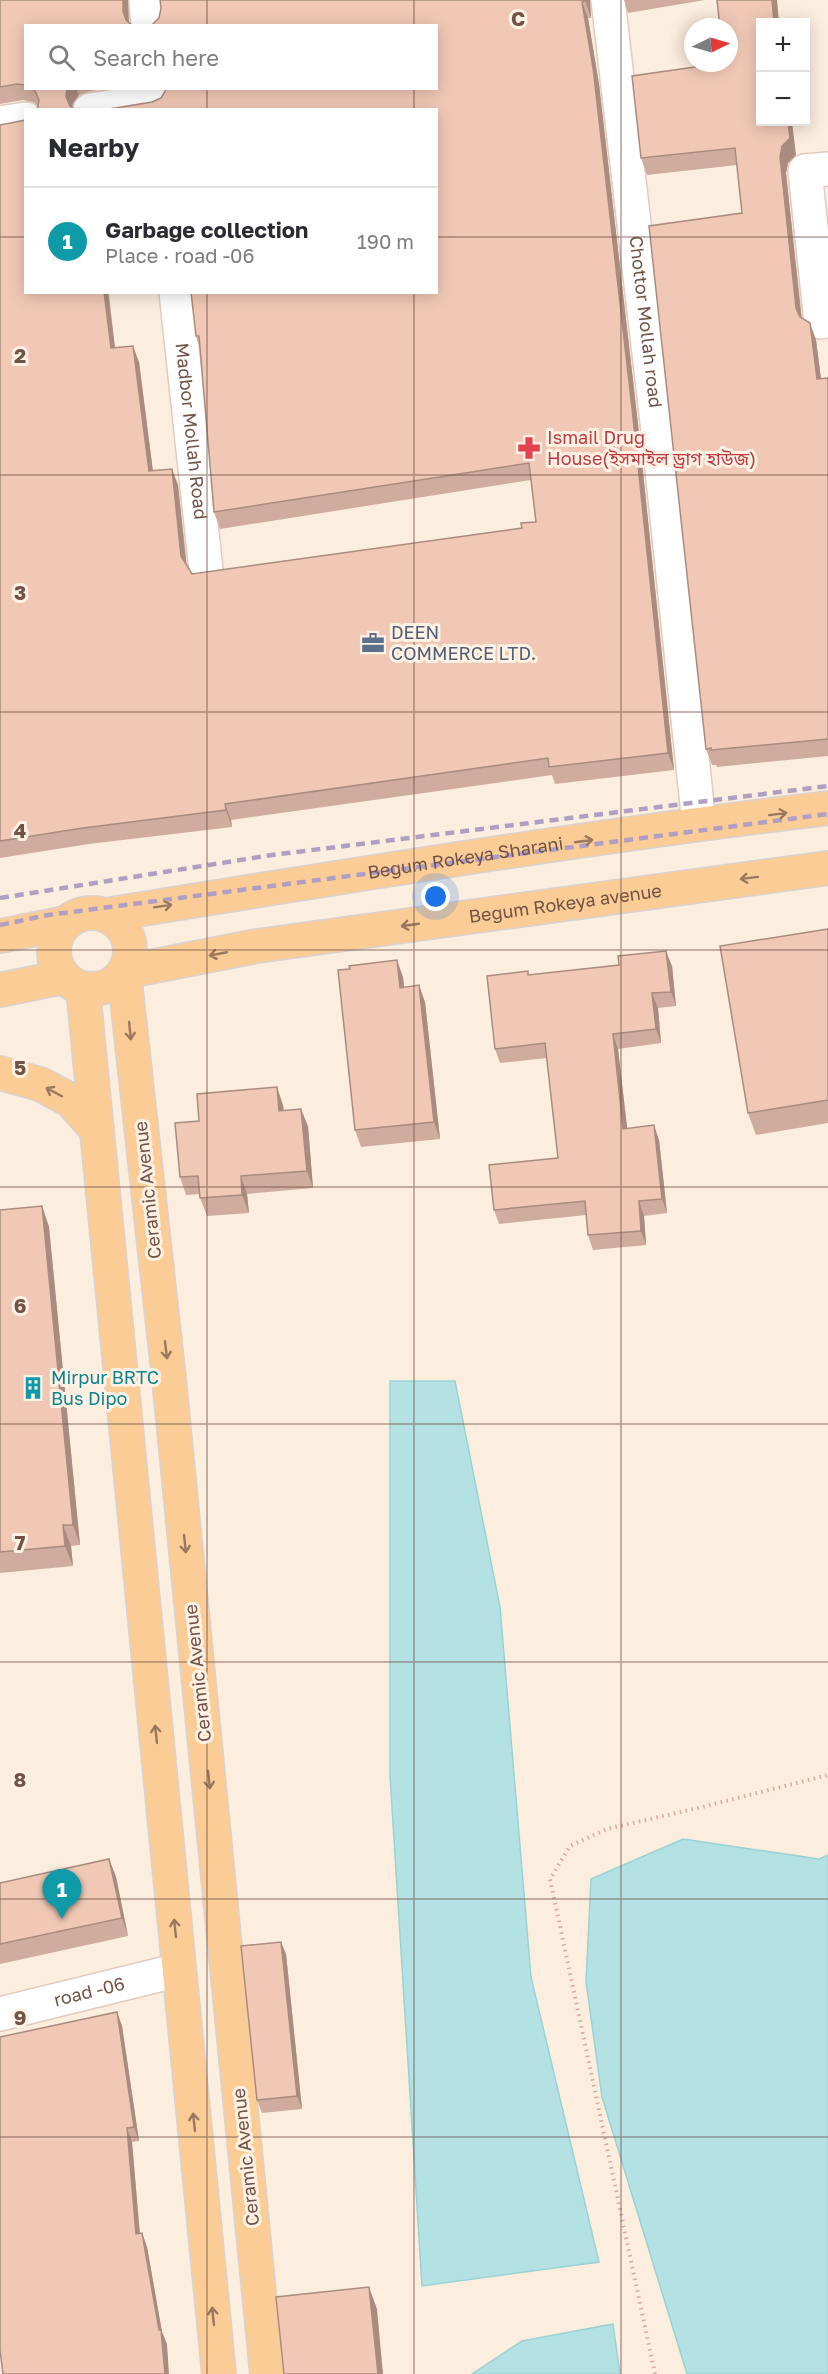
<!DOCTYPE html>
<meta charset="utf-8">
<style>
body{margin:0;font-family:"Golos Text","Noto Sans Bengali",sans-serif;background:#f2f2f3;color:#2b2b33}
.controls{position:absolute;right:18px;top:18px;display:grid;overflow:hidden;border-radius:0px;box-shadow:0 3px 15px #0003}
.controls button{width:54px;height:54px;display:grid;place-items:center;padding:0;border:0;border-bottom:2px solid #e1e1e2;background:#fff;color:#2b2b33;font:30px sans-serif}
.compass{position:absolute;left:684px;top:18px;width:54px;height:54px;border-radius:50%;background:#fff;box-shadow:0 3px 15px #0003;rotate:85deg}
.you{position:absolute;left:436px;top:897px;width:21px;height:21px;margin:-15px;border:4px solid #fff;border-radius:50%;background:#1a73e8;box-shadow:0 0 0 9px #1a73e833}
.badge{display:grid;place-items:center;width:39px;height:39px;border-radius:50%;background:#ea580c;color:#fff;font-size:20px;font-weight:700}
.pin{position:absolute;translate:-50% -50px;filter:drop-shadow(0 2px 3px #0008)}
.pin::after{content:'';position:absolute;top:32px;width:21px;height:18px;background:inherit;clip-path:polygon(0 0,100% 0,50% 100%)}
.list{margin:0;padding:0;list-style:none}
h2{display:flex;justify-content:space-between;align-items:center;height:78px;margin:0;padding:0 24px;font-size:26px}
h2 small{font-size:20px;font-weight:400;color:#7c7c81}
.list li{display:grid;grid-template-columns:39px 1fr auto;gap:18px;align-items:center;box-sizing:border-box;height:108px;padding:0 24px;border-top:2px solid #e1e1e2}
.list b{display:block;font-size:22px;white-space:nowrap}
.list p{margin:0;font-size:20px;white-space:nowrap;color:#7c7c81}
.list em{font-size:20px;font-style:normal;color:#7c7c81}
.icon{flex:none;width:33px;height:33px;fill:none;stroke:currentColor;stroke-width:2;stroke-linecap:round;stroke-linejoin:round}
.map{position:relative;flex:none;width:828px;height:2374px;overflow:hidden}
.search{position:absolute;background:#fff;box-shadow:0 3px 15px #0003;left:24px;top:24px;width:414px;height:66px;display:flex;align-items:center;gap:15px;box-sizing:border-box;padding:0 21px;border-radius:0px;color:#7c7c81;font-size:22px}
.panel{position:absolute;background:#fff;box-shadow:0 3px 15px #0003;left:24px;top:108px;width:414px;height:186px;border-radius:0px}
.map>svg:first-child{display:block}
.water{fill:#b4e2e4;stroke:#9ad2d6;stroke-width:1.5}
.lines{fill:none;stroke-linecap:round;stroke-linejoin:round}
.minor-casing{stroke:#e1cbbe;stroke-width:36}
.major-casing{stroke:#dad2cf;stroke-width:36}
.path{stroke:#d5ac9a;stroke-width:4;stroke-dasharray:1.5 4.5;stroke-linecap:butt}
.minor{stroke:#fff;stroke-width:33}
.major{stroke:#fbcc96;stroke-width:33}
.rail{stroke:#af9fc4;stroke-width:4.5;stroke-dasharray:9 6;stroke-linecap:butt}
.wall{fill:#cfac9d}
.shaded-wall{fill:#a98c7f}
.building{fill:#f1c8b6;stroke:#a98c7f;stroke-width:1.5}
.oneway{stroke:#9a775f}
.grid{fill:none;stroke:#715247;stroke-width:1.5;stroke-opacity:0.55}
.labels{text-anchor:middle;stroke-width:6;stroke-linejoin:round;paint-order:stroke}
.street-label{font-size:18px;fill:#715247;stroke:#fff2e4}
.health-label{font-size:18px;fill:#be3a42;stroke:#fff2e4;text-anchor:start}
.service-label{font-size:18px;fill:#4e5e75;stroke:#fff2e4;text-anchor:start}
.culture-label{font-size:18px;fill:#0d838f;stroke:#fff2e4;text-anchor:start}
.grid-label{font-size:20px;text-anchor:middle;font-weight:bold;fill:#715247;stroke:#fff2e4;stroke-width:6;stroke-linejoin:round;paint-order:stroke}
</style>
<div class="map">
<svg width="828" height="2374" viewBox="0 0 828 2374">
<rect width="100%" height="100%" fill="#fceede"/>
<g class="water">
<path d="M390,1381H455L500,1607L531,1977L599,2262L422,2286L390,1775Z"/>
<path d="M683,1839L819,1859L828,1855V2374H687L602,2097L586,1982L591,1879Z"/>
<path d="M613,2324L620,2374H472L522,2341Z"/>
</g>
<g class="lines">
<g class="minor-casing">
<g id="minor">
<path d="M146,0L148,26"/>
<path id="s1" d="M608,0L657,422L699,824"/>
<path d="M90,110L155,100"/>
<path d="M0,123L26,119"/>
<path id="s2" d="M176,292L206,570"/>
<path d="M821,322L805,171L828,169"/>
<path id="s3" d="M0,2014L179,1970"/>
</g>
</g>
<g class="major-casing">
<g id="major">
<circle cx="92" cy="951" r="38"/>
<path id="s4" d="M106,915C346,876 586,837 828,808"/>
<path d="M0,936L66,923"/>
<path d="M83,989L219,2374"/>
<path d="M0,990L63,977"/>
<path d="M0,1073L40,1084L70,1100L97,1130"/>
<path id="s5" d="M267,2374L169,1379L124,972L257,946L828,868"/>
</g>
</g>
<path class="path" d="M655,2374L550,1879L570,1846L607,1829L702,1807L828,1775"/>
<use href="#minor" class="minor"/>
<use href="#major" class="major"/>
<g class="rail">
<path d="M0,898L272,855L828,786"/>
<path d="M0,925L48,915L828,814"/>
</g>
</g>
<g class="wall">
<path d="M0,0H128L129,22L26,26V88H107L87,92L79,95L73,103L38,105L33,102L23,100L0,104Z"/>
<path d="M590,0L591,18H588L599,84L638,424L674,770L555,784L552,775L231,820L232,827L89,844L0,858V125L26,292H119L109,294L115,348L139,362L153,471L178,485L187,565L192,574L522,528L536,522L531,480L220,529L214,512L200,349L196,336L436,292L152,102L436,26Z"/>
<path d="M624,0H705L628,13Z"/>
<path d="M760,22L796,155L788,163L786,173L802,318L816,340L821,379L828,378V756L717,767L716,765H712L706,749L742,213L737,165L647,175L641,158L729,63Z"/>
<path d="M828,929V1123L756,1135L748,1113Z"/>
<path d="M672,966L676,1006L658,1008L661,1043L618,1049L627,1129L659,1140L667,1213L644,1216L646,1245L593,1250L588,1235L586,1215L499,1224L494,1210L558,1158L547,1058L500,1063L495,1049L529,975Z"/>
<path d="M403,977L404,987L425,1002L440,1139L361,1147L355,1130Z"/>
<path d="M283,1105L284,1110L308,1126L313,1188L247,1194L249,1213L207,1216L200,1198V1194L186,1195L180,1177L199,1121Z"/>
<path d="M42,1206L49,1227L80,1545L71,1546L73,1566L0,1573V1210Z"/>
<path d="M109,1859L116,1877L128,1936L0,1964V1883Z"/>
<path d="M286,1954L302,2109L262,2113L257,2100Z"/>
<path d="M117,2012L122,2026L139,2141L132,2142L140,2234L142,2233L147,2247L162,2332L167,2344L0,2037Z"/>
</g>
<g class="shaded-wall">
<path d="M123,0H128L129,26L123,11Z"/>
<path d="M585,0H590L591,18Z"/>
<path d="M772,0H777L779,22H774Z"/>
<path d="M582,2L588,18L599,84L638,424L674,770L668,753Z"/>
<path d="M67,88H76L79,95L73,103L72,110L66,97Z"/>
<path d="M788,122H792L796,155L788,163L786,173L802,324L796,308L780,157Z"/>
<path d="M104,292H108L117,365L111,348Z"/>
<path d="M810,323L816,340L823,395L817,379Z"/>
<path d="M133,346L139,362L155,488L149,471Z"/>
<path d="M172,469L178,485L187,572L181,556Z"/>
<path d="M225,804L231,820L232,827L226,810Z"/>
<path d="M666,951L672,966L676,1006L671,992Z"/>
<path d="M397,960L403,977L406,1004L400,988Z"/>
<path d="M419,985L425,1002L440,1139L434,1122Z"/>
<path d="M652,993L658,1008L661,1043L656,1029Z"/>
<path d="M613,1034L618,1049L629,1143L623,1129Z"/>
<path d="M277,1087L283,1105L285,1128L279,1111Z"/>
<path d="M301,1109L308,1126L313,1188L307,1171Z"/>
<path d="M654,1125L659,1140L667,1213L662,1199Z"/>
<path d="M241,1176L247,1194L249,1213L242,1195Z"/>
<path d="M639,1201L644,1216L646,1245L641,1231Z"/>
<path d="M42,1206L49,1227L80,1545L73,1525Z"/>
<path d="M63,1525L71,1546L73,1566L65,1546Z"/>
<path d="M109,1859L116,1877L128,1936L122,1918Z"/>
<path d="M281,1942L286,1954L302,2109L297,2096Z"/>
<path d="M117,2012L122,2026L139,2141L134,2127Z"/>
<path d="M127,2128L132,2142L141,2249L136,2234Z"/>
<path d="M142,2233L147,2247L162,2332L167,2344L169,2374H165L159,2330Z"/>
<path d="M369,2287L377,2309L383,2374H378Z"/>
</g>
<g class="building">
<path d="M0,0H123V11L126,20L133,26H26V85L17,84L0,87Z"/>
<path d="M160,0H585V1L582,2L593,68L632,408L668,753L549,767L548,758L225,804L226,810L83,828L0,841V125L26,120V292H104L111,348L133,346L149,471L172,469L181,556L192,574L522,528L521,523L536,522L529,463L214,512L199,336H196L191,292H436V110H103L152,102L161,98L167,88H436V26H151L159,18L161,8Z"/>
<path d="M717,0H772L774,22H760V122H788L790,138L782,146L780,157L796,308L800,317L810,323L817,379L828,378V739L711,750V748L706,749L649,226L742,213L735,148L641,158L632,76L723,63H729V27H720Z"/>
<path d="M31,88H67L66,97L70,106L75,110H37L39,100L35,91Z"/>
<path d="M828,929V1100L748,1113L720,946Z"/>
<path d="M666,951L671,992L652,993L656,1029L613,1034L623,1129L654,1125L662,1199L639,1201L641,1231L588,1235L585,1201L494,1210L489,1165L558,1158L545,1043L495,1049L487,976L528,971V975L619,965L618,956Z"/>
<path d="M397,960L400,988L419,985L434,1122L355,1130L338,970L350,969L349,966Z"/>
<path d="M277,1087L279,1111L301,1109L307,1171L241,1176L242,1195L200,1198L198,1176L180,1177L175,1123L199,1121L197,1094Z"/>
<path d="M42,1206L73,1525H63L65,1546L0,1552V1210Z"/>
<path d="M109,1859L122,1918L0,1944V1883Z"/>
<path d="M281,1942L297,2096L257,2100L241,1946Z"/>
<path d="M117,2012L134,2127L127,2128L136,2234L142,2233L159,2330H161L165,2374H3L0,2350V2037Z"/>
<path d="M369,2287L378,2374H284L276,2297Z"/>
</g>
<defs><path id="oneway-shaft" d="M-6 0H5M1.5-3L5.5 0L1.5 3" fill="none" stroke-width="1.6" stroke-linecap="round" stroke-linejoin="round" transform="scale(1.5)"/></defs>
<g class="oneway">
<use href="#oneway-shaft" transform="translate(778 814) rotate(-7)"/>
<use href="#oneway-shaft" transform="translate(584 841) rotate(-8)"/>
<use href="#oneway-shaft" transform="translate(749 878) rotate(173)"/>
<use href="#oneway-shaft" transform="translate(163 906) rotate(-9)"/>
<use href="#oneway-shaft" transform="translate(410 925) rotate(172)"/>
<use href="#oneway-shaft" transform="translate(218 954) rotate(169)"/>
<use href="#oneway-shaft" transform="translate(130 1031) rotate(84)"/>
<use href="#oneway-shaft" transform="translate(54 1092) rotate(-152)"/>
<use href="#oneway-shaft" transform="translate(166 1350) rotate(83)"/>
<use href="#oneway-shaft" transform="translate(185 1544) rotate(84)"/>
<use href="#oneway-shaft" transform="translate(156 1734) rotate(-96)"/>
<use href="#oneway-shaft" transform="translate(209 1780) rotate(84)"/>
<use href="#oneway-shaft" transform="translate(175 1928) rotate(-96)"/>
<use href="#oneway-shaft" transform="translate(194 2122) rotate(-96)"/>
<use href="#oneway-shaft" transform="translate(213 2316) rotate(-96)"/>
</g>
<path class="grid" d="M207,0V26M414,0V26M621,0V2374M207,88V110M414,88V110M0,237H26M436,237H828M207,292V2374M414,292V2374M0,475H828M0,712H828M0,950H828M0,1187H828M0,1424H828M0,1662H828M0,1899H828M0,2137H828"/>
<defs>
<g id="pharmacy-bare" transform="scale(1.8)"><path d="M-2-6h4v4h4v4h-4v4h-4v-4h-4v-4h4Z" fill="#e0444e" stroke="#fff2e4" stroke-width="2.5" paint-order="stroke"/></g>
<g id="office-bare" transform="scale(1.8)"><path d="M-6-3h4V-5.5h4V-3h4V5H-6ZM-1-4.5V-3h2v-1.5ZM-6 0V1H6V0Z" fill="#5c6f8a" stroke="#fff2e4" stroke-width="2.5" paint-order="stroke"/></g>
<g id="building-bare" transform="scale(1.8)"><path d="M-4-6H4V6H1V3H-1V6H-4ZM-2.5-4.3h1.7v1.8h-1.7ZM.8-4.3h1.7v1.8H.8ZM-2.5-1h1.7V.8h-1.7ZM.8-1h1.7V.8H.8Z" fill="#0f9aa8" stroke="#fff2e4" stroke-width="2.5" paint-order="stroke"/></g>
</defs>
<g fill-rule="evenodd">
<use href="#pharmacy-bare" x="529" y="448"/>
<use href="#office-bare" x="373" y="643"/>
<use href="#building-bare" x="33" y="1388"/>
</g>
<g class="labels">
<g class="street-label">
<text dy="6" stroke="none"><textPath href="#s1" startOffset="324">Chottor Mollah road</textPath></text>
<text dy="6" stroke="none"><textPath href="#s2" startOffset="140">Madbor Mollah Road</textPath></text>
<text dy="6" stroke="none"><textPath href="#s4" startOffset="364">Begum Rokeya Sharani</textPath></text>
<text dy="6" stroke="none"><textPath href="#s5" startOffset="1856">Begum Rokeya avenue</textPath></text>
<text transform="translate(148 1190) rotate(-96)" y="6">Ceramic Avenue</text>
<text transform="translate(198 1673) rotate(-96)" y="6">Ceramic Avenue</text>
<text dy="6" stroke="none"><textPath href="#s3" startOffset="92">road -06</textPath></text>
<text transform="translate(246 2157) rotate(-96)" y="6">Ceramic Avenue</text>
</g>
<g class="health-label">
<text x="547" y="444">Ismail Drug<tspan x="547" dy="21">House(ইসমাইল ড্রাগ হাউজ)</tspan></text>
</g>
<g class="service-label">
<text x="391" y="639">DEEN<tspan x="391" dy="21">COMMERCE LTD.</tspan></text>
</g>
<g class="culture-label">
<text x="51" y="1384">Mirpur BRTC<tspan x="51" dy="21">Bus Dipo</tspan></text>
</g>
</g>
<g class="grid-label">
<text x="518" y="26">C</text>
<text x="20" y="363">2</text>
<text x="20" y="600">3</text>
<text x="20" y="838">4</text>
<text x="20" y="1075">5</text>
<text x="20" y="1313">6</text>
<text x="20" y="1550">7</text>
<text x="20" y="1787">8</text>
<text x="20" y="2025">9</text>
</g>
</svg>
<div class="controls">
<button>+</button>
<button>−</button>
</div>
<svg class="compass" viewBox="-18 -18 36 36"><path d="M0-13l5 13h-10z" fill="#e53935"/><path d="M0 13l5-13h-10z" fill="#7c7c81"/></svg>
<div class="you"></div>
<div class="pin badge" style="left:62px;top:1919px;background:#0f9aa8">1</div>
<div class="search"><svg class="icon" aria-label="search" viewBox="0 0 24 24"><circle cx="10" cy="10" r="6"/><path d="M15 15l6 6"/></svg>Search here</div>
<section class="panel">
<h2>Nearby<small></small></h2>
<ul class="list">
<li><span class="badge" style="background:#0f9aa8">1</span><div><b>Garbage collection</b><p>Place · road -06</p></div><em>190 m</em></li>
</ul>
</section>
</div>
